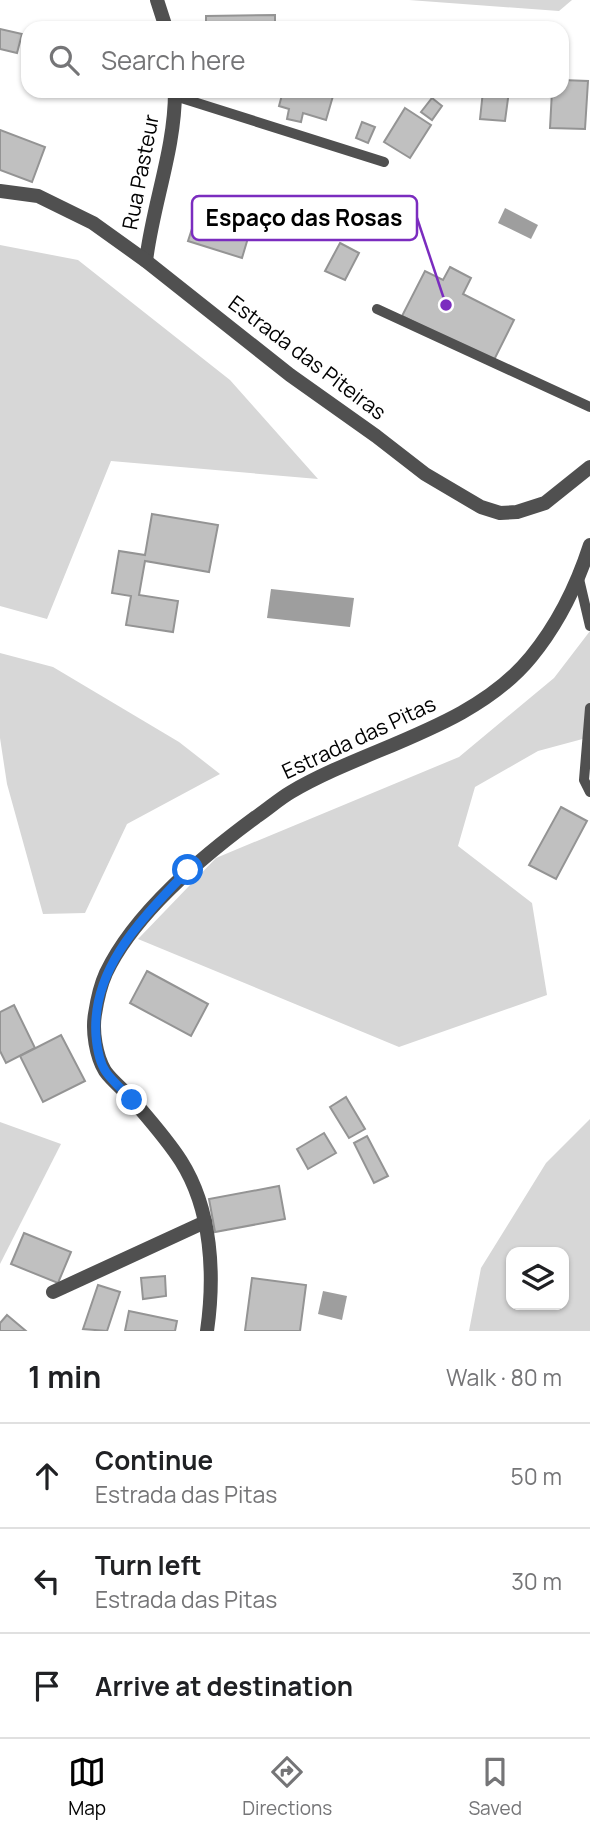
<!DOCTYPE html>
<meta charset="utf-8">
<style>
body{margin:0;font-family:Manrope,sans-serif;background:#f2f2f2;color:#202124}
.controls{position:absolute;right:21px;bottom:21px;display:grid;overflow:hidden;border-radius:14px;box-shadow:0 2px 5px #0004}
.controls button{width:63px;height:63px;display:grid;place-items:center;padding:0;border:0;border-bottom:2px solid #e0e0e0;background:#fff;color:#202124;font:35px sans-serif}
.stop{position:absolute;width:21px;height:21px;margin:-16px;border:5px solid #1a73e8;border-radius:50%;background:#fff}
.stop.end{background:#1a73e8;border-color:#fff;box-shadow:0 2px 7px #0008}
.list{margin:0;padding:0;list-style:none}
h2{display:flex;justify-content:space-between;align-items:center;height:91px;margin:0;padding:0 28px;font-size:30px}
h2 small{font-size:23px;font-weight:400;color:#757577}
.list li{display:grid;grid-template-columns:46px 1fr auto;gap:21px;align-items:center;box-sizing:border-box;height:105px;padding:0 28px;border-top:2px solid #e0e0e0}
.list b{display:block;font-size:26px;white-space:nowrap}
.list p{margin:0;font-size:23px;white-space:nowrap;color:#757577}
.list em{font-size:23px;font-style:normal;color:#757577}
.icon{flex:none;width:38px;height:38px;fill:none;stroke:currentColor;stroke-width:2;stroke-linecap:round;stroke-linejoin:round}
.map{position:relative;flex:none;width:590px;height:1331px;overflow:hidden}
.search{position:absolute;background:#fff;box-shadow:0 2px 5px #0004;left:21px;right:21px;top:21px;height:77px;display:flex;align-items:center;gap:18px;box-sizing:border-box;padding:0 24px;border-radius:21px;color:#757577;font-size:26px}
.sheet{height:406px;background:#fff}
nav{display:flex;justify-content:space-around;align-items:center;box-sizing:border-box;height:98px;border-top:2px solid #e0e0e0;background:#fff;font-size:19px;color:#757577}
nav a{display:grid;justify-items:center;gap:4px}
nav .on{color:#000}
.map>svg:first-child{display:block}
.green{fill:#d7d7d7;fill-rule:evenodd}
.water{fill:#9e9e9e}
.building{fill:#c0c0c0;stroke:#949494;stroke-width:2}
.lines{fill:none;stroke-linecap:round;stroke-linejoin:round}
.service{stroke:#505050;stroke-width:10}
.minor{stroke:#505050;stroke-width:14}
.tertiary{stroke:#505050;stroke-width:14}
.route{stroke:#1a73e8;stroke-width:9}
.labels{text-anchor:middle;stroke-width:7;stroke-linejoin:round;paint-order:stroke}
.street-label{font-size:21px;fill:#000;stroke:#fff}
.leader{fill:none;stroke:#7b2cbf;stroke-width:2.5}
.callout-dot{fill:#7b2cbf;stroke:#fff;stroke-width:2.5}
.callout{fill:#fff;stroke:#7b2cbf;stroke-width:2.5}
.callout-label{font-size:23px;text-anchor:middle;font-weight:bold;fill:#000}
</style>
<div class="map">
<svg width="590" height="1331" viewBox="0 0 590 1331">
<rect width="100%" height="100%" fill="#fff"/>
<g class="green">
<path d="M409,0H572L559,11Z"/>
<path d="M0,245L78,260L230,380L318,479L111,461L47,619L0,606Z"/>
<path d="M590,631V737L538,751L475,787L458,846L532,903L547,995L399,1047L138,939L216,858L459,757L554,678Z"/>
<path d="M0,653L53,667L179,742L220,774L127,824L85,913L43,914L7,784L0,738Z"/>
<path d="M590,1119V1331H469L481,1268L546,1163ZM511,1252H564V1305H511Z"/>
<path d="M0,1122L61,1144L0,1264Z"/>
</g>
<g class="water">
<path d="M505,208L538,225L531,239L498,223Z"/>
<path d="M271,589L354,598L350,627L267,618Z"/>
<path d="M323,1291L347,1296L342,1320L318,1314Z"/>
</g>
<g class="building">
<path d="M275,15V28H206V16Z"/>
<path d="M0,29L22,34L17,53L0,49Z"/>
<path d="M562,80L588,81L585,129L550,128L552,91H562Z"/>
<path d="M283,91H316L333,96L326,120L303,113L301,122L287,119L289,109L279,106Z"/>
<path d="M483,91H509L505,121L480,119Z"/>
<path d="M432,98L442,106L432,120L421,112Z"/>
<path d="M405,108L431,125L410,158L384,142Z"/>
<path d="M362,122L375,127L368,143L356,138Z"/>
<path d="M0,130L45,147L32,182L0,170Z"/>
<path d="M201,201L254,218L242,258L188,241Z"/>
<path d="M340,243L359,253L345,280L325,271Z"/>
<path d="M450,267L471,278L463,294L514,320L493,362L402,316L425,271L443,280Z"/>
<path d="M152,514L218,525L209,572L145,561L139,595L178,601L173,632L126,625L131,596L112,593L119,551L145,555Z"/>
<path d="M561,807L587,821L556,879L529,865Z"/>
<path d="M147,971L208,1004L191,1036L130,1003Z"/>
<path d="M14,1005L35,1048L6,1063L0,1051V1012Z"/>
<path d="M61,1035L85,1081L43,1102L20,1056Z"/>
<path d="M346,1097L365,1129L349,1138L330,1107Z"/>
<path d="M324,1133L336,1153L308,1169L297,1149Z"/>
<path d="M367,1136L388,1176L374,1183L354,1143Z"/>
<path d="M279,1186L285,1219L215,1232L209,1199Z"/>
<path d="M24,1233L71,1252L58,1283L11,1264Z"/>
<path d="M165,1276L166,1296L143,1299L141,1278Z"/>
<path d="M252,1278L306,1285L300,1331H245Z"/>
<path d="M98,1285L120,1292L107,1331L83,1329Z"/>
<path d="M129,1311L177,1321L175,1331H125Z"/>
<path d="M7,1315L26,1331H0V1323Z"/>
</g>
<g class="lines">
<g class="service">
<path d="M175,96L384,162"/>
<path d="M377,309L590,407"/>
<path d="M579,579L590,626"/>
<path d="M590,708L584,780L590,792"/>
</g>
<g class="minor">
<path d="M157,0L166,28"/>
<path d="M146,261C153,203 175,150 175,91"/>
<path d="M53,1292L205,1222"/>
</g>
<g class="tertiary">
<path d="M0,191L38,196L93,223L146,261L290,375L376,436L425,474L481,507L500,513L517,512L545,503L590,467"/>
<path d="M207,1331C215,1275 212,1210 181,1161C167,1139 148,1118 131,1098C123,1089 112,1081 105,1071C96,1056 92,1031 95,1014C97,1001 101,984 106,973C135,912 203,856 256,817C268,809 279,799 291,792C367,747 473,728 531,657C558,624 577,585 590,545"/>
</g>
</g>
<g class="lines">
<path class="route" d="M132,1100C124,1091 113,1082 106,1072C99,1062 97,1048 96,1036C91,967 144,917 188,870"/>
</g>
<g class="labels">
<g class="street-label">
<text transform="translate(141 172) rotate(-79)" y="7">Rua Pasteur</text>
<text transform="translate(307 358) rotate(37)" y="7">Estrada das Piteiras</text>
<text transform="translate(359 738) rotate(-25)" y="7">Estrada das Pitas</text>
</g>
</g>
<path class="leader" d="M446 305L417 218"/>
<circle class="callout-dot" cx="446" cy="305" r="7"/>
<rect class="callout" x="192" y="196" width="225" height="44" rx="7"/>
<g class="callout-label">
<text x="304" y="226">Espaço das Rosas</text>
</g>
</svg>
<div class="controls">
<button><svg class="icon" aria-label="layers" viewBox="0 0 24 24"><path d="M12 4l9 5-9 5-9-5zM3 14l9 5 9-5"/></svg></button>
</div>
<div class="stop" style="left:188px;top:870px"></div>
<div class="stop end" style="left:132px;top:1100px"></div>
<div class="search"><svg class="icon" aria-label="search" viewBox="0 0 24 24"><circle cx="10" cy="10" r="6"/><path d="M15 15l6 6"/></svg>Search here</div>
</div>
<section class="sheet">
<h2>1 min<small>Walk · 80 m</small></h2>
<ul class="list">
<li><svg class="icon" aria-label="ahead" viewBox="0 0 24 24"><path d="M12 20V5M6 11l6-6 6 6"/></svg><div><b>Continue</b><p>Estrada das Pitas</p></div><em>50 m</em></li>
<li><svg class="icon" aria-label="left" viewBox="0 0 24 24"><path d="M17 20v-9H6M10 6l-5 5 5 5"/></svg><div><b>Turn left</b><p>Estrada das Pitas</p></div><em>30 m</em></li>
<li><svg class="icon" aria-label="arrive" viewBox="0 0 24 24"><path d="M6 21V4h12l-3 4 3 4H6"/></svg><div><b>Arrive at destination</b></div></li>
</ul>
</section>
<nav>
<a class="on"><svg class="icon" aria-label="map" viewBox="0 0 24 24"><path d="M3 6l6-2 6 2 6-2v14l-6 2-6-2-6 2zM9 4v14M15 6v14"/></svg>Map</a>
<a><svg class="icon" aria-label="directions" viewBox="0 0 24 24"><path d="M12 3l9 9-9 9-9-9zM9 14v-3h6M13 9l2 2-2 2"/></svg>Directions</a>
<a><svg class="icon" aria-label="saved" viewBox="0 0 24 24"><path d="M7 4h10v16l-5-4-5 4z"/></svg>Saved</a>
</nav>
